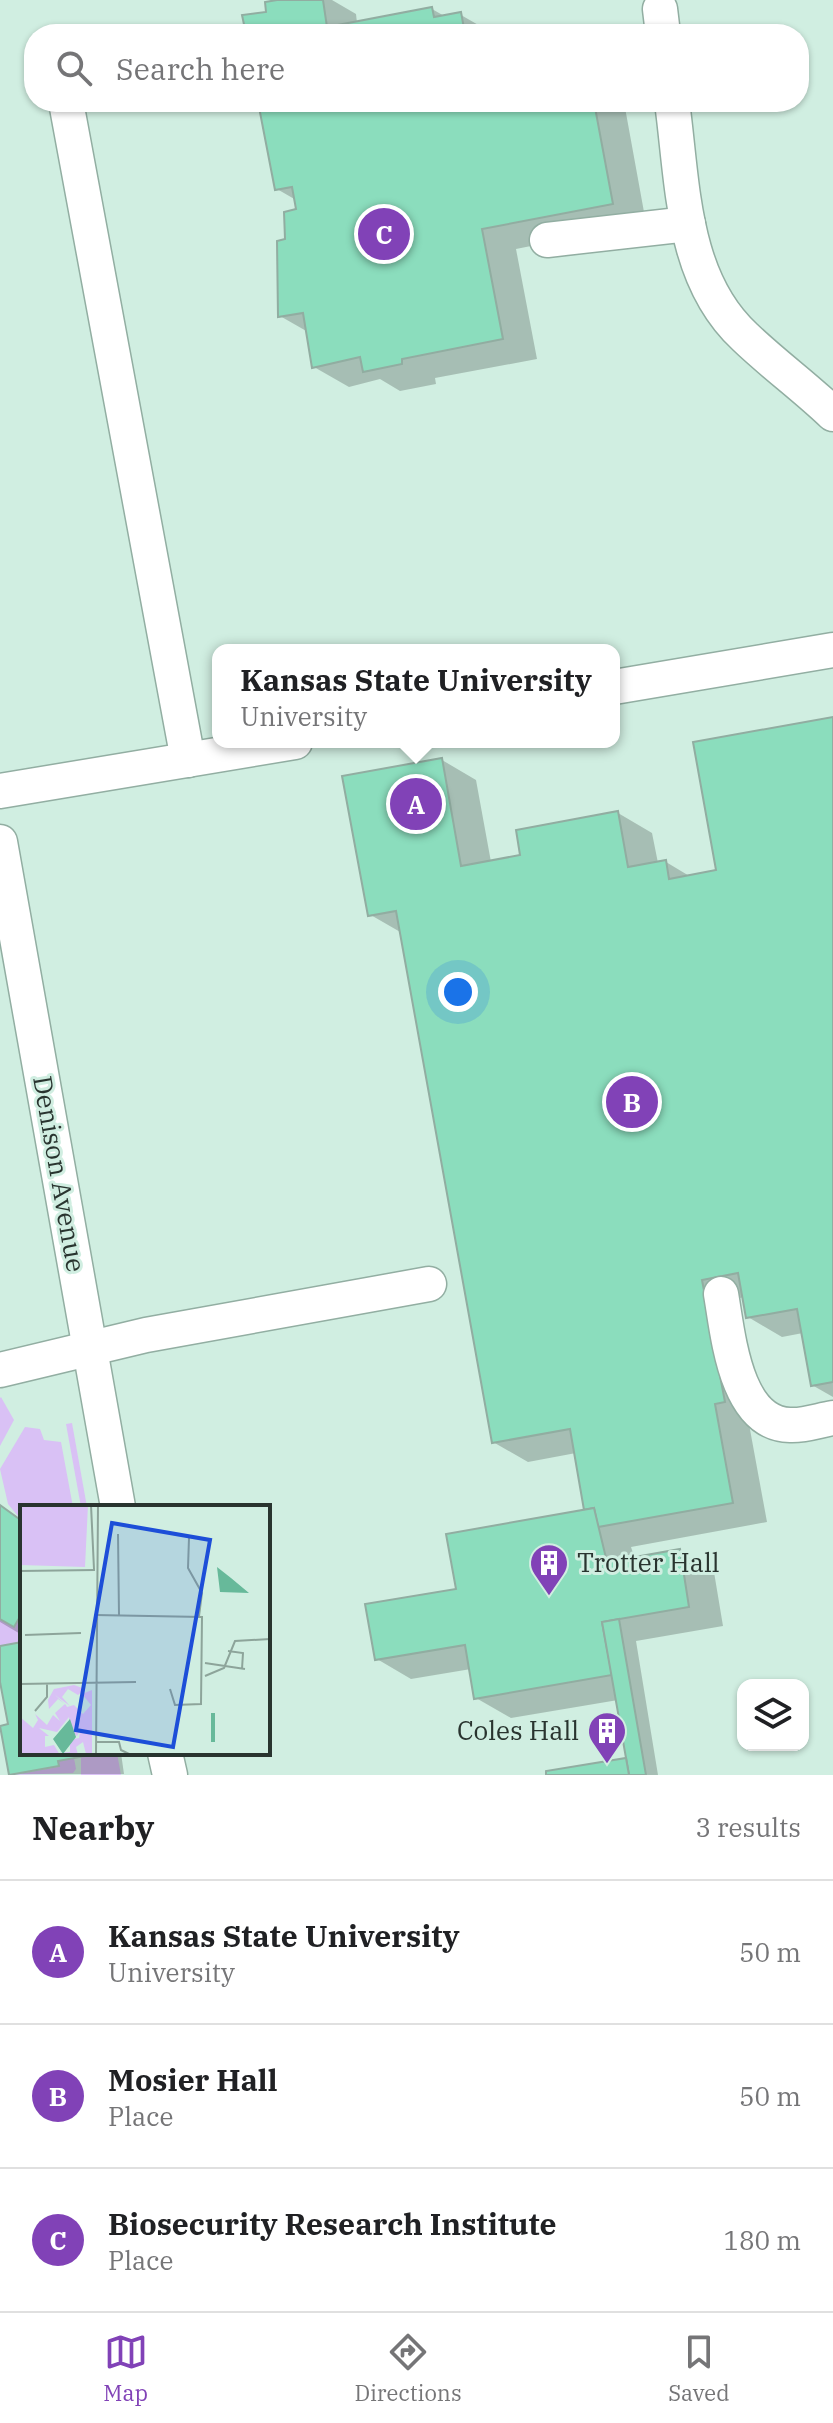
<!DOCTYPE html>
<style>
body{margin:0;font-family:"IBM Plex Serif",serif;background:#f2f2f2;color:#202124}
.controls{position:absolute;right:24px;bottom:24px;display:grid;overflow:hidden;border-radius:16px;box-shadow:0 2px 6px #0004}
.controls button{width:72px;height:72px;display:grid;place-items:center;padding:0;border:0;border-bottom:2px solid #e0e0e0;background:#fff;color:#202124;font:40px sans-serif}
.you{position:absolute;left:458px;top:992px;width:28px;height:28px;margin:-20px;border:6px solid #fff;border-radius:50%;background:#1a73e8;box-shadow:0 0 0 12px #1a73e833}
.badge{display:grid;place-items:center;width:52px;height:52px;border-radius:50%;background:#8142b7;color:#fff;font-size:26px;font-weight:700}
.pin{position:absolute;translate:-50% -50%;border:4px solid #fff;box-shadow:0 2px 8px #0006}
.popup{position:absolute;left:212px;top:644px;width:408px;height:104px;box-sizing:border-box;display:grid;place-content:center;border-radius:16px;background:#fff;filter:drop-shadow(0 2px 6px #0005);font-size:26px;white-space:nowrap;color:#757577}
.popup b{font-size:30px;color:#202124}
.popup::after{content:'';position:absolute;left:50%;top:100%;margin-left:-16px;border:16px solid transparent;border-top-color:#fff}
.list{margin:0;padding:0;list-style:none}
h2{display:flex;justify-content:space-between;align-items:center;height:104px;margin:0;padding:0 32px;font-size:34px}
h2 small{font-size:26px;font-weight:400;color:#757577}
.list li{display:grid;grid-template-columns:52px 1fr auto;gap:24px;align-items:center;box-sizing:border-box;height:144px;padding:0 32px;border-top:2px solid #e0e0e0}
.list b{display:block;font-size:30px;white-space:nowrap}
.list p{margin:0;font-size:26px;white-space:nowrap;color:#757577}
.list em{font-size:26px;font-style:normal;color:#757577}
.icon{flex:none;width:44px;height:44px;fill:none;stroke:currentColor;stroke-width:2;stroke-linecap:round;stroke-linejoin:round}
.map{position:relative;flex:none;width:833px;height:1775px;overflow:hidden}
.search{position:absolute;background:#fff;box-shadow:0 2px 6px #0004;left:24px;right:24px;top:24px;height:88px;display:flex;align-items:center;gap:20px;box-sizing:border-box;padding:0 28px;border-radius:32px;color:#757577;font-size:30px}
.sheet{height:536px;background:#fff}
nav{display:flex;justify-content:space-around;align-items:center;box-sizing:border-box;height:112px;border-top:2px solid #e0e0e0;background:#fff;font-size:22px;color:#757577}
nav a{display:grid;justify-items:center;gap:4px}
nav .on{color:#8142b7}
.map>svg:first-child{display:block}
.green{fill:#d9c1f5}
.shadow{fill:#0003}
.building{fill:#8bddbd;stroke:#91ada1;stroke-width:2}
.lines{fill:none;stroke-linecap:round;stroke-linejoin:round}
.minor-casing{stroke:#92aea2;stroke-width:37}
.minor{stroke:#fff;stroke-width:34}
.labels{text-anchor:middle;stroke-width:6;stroke-linejoin:round;paint-order:stroke}
.street-label{font-size:26px;fill:#29342f;stroke:#d0eee1}
.poi-label{font-size:26px;fill:#29342f;stroke:#d0eee1;text-anchor:start}
.inset-river{fill:none;stroke:#67b99a;stroke-width:4}
.inset-road{fill:none;stroke:#8da49a;stroke-width:2}
.view{fill:#1d4ed8;fill-opacity:0.15;stroke:#1d4ed8;stroke-width:4}
.inset-edge{fill:none;stroke:#29342f;stroke-width:4}
</style>
<div class="map">
<svg width="833" height="1775" viewBox="0 0 833 1775">
<rect width="100%" height="100%" fill="#d0eee1"/>
<g class="green">
<path d="M1,1397L14,1420L0,1446V1398Z"/>
<path d="M72,1423L87,1507H81L66,1424Z"/>
<path d="M25,1427L40,1429L44,1440L61,1442L73,1507H22V1521L8,1504L0,1469Z"/>
<path d="M0,1619L13,1627L18,1620L22,1623V1642L0,1646Z"/>
<path d="M89,1753H117L121,1775H81V1757Z"/>
<path d="M74,1758L76,1769L73,1773L13,1775L58,1767V1761Z"/>
</g>
<g class="shadow">
<path d="M287,0H332L356,14L357,23L432,9L446,17L461,15L494,34H248Z"/>
<path d="M260,102H624L646,223L516,249L537,359L435,378L436,384L400,391L380,379L349,387L314,367L308,332L280,316L287,241L298,211L296,200L277,189Z"/>
<path d="M833,719V1397L812,1385L803,1333L782,1337L748,1317L744,1297L736,1299L749,1424L767,1522L631,1547L635,1559L679,1552L714,1572L723,1626L636,1641L658,1775H549L629,1759L618,1700L511,1718L476,1698L471,1669L411,1679L377,1659L458,1591L587,1511L576,1453L528,1462L493,1442L402,933L369,914L442,760L476,780L491,862L523,856L618,813L652,833L658,863L666,862L691,877L718,872Z"/>
<path d="M0,1507L22,1520V1635L0,1622Z"/>
<path d="M22,1644V1753H121L124,1774H11L10,1726L0,1648Z"/>
</g>
<g class="building">
<path d="M277,0H323L327,27L432,7L434,17L461,12L465,34H246L242,15L266,12L265,2Z"/>
<path d="M258,102H594L613,204L482,229L503,339L402,359V364L363,372L360,357L312,368L303,313L278,317L277,241L285,239L284,212L296,209L292,187L275,190Z"/>
<path d="M833,717V1382L811,1386L797,1309L746,1318L738,1273L702,1280L725,1402L715,1404L733,1503L598,1527L594,1508L584,1510L570,1429L492,1443L396,911L368,916L342,776L442,758L461,866L520,855L516,830L618,811L628,867L666,860L669,879L716,870L693,742Z"/>
<path d="M0,1505L22,1521V1623L18,1620L14,1627L0,1619Z"/>
<path d="M594,1508L607,1562L680,1549L689,1607L602,1622L612,1675L474,1699L465,1645L375,1660L365,1604L456,1589L446,1534Z"/>
<path d="M619,1619L646,1775H629L602,1622Z"/>
<path d="M22,1642V1753L90,1755L58,1761L59,1766L9,1775L0,1726L8,1724L0,1682V1646Z"/>
<path d="M626,1758L629,1775H546V1771Z"/>
</g>
<g class="lines">
<g class="minor-casing">
<g id="minor">
<path d="M660,9L663,34"/>
<path d="M66,102L188,760"/>
<path d="M672,102C683,182 681,278 745,337C773,364 805,387 833,414"/>
<path d="M547,240L688,224"/>
<path d="M614,687L833,650"/>
<path d="M0,791L295,742"/>
<path d="M0,842L118,1507"/>
<path d="M721,1294C728,1334 735,1424 790,1425C804,1426 820,1420 833,1418"/>
<path d="M0,1370L146,1335L429,1284"/>
<path d="M165,1753L170,1775"/>
</g>
</g>
<use href="#minor" class="minor"/>
</g>
<defs>
<g id="building-pin" transform="scale(2)"><path d="M0 17L-7.5 6A9.5 9.5 0 1 1 7.5 6Z" fill="#8142b7" stroke="#d0eee1"/><path d="M-4-6H4V6H1V3H-1V6H-4ZM-2.5-4.3h1.7v1.8h-1.7ZM.8-4.3h1.7v1.8H.8ZM-2.5-1h1.7V.8h-1.7ZM.8-1h1.7V.8H.8Z" fill="#fff"/></g>
</defs>
<g fill-rule="evenodd">
<use href="#building-pin" x="549" y="1563"/>
<use href="#building-pin" x="607" y="1731"/>
</g>
<g class="labels">
<g class="street-label">
<text transform="translate(59 1174) rotate(80)" y="9">Denison Avenue</text>
</g>
<g class="poi-label">
<text x="577" y="1572">Trotter Hall</text>
<text x="579" y="1740" text-anchor="end">Coles Hall</text>
</g>
</g>
<g transform="translate(20 1505)">
<rect width="250" height="250" fill="#d0eee1"/>
<path d="M0,0H68L65,62L0,60ZM54,180L65,184L58,190L48,184L42,192L50,201L35,190L46,200L47,202L54,200L63,209L71,200L62,189L72,185V250L66,249L63,237L56,242L58,250H43L40,248L50,247V235L59,233L60,226L57,231L50,226L49,212L37,227L19,223L29,231H25V242L34,240L40,250H0V212L13,223L18,215L15,209L27,220L33,210L40,216L35,208L45,199L38,194L29,204L28,195L34,184Z" fill="#d9c1f5"/>
<path d="M197,62L211,73L229,88L200,87ZM50,214L56,232L43,249L33,234Z" fill="#67b99a"/>
<path class="inset-river" d="M193,237V208"/>
<path class="inset-road" d="M71,0L74,64M98,29L99,110M169,33L168,63L182,88L179,111M0,66L75,65M0,69V100M75,110L182,112L181,199L155,200L150,184M5,130L61,128M208,146L223,148L222,164M185,158L225,164M185,171L204,163L215,136L250,134M0,179L116,177M15,206L27,192V178M76,237H99L101,245L111,250M76,250L78,0"/>
<path class="view" d="M92,18L190,35L153,242L56,225Z"/>
<rect width="250" height="250" class="inset-edge"/>
</g>
</svg>
<div class="controls">
<button><svg class="icon" aria-label="layers" viewBox="0 0 24 24"><path d="M12 4l9 5-9 5-9-5zM3 14l9 5 9-5"/></svg></button>
</div>
<div class="you"></div>
<div class="pin badge" style="left:416px;top:804px">A</div>
<div class="popup"><b>Kansas State University</b>University</div>
<div class="pin badge" style="left:632px;top:1102px">B</div>
<div class="pin badge" style="left:384px;top:234px">C</div>
<div class="search"><svg class="icon" aria-label="search" viewBox="0 0 24 24"><circle cx="10" cy="10" r="6"/><path d="M15 15l6 6"/></svg>Search here</div>
</div>
<section class="sheet">
<h2>Nearby<small>3 results</small></h2>
<ul class="list">
<li><span class="badge">A</span><div><b>Kansas State University</b><p>University</p></div><em>50 m</em></li>
<li><span class="badge">B</span><div><b>Mosier Hall</b><p>Place</p></div><em>50 m</em></li>
<li><span class="badge">C</span><div><b>Biosecurity Research Institute</b><p>Place</p></div><em>180 m</em></li>
</ul>
</section>
<nav>
<a class="on"><svg class="icon" aria-label="map" viewBox="0 0 24 24"><path d="M3 6l6-2 6 2 6-2v14l-6 2-6-2-6 2zM9 4v14M15 6v14"/></svg>Map</a>
<a><svg class="icon" aria-label="directions" viewBox="0 0 24 24"><path d="M12 3l9 9-9 9-9-9zM9 14v-3h6M13 9l2 2-2 2"/></svg>Directions</a>
<a><svg class="icon" aria-label="saved" viewBox="0 0 24 24"><path d="M7 4h10v16l-5-4-5 4z"/></svg>Saved</a>
</nav>
